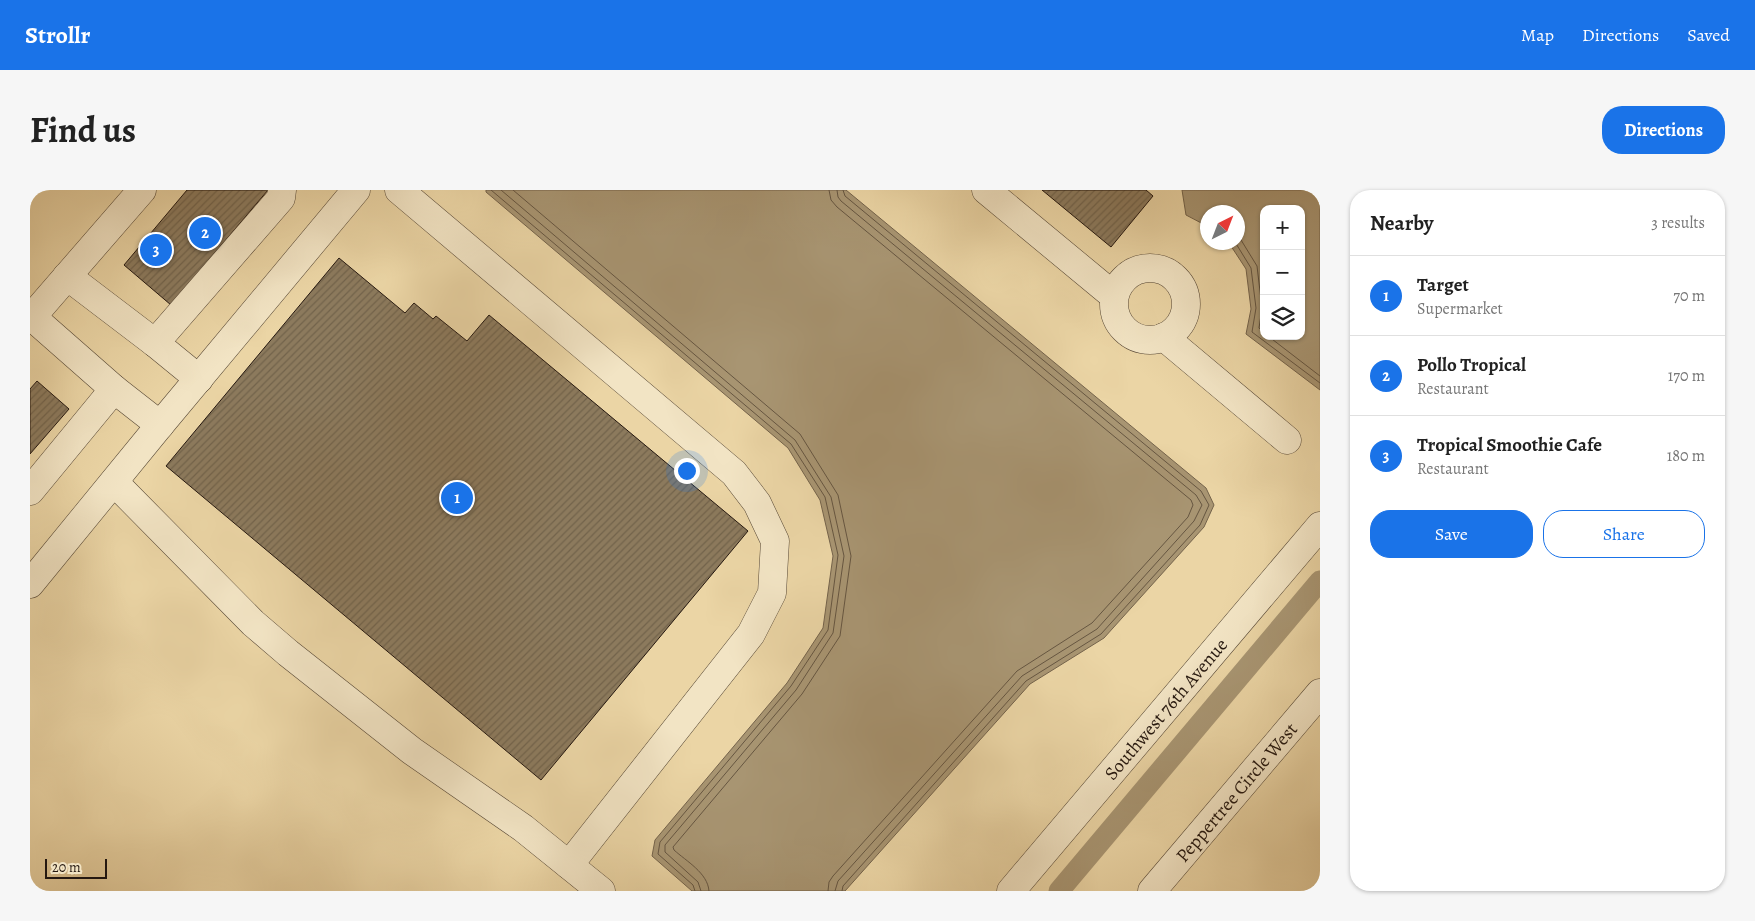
<!DOCTYPE html>
<meta charset="utf-8">
<style>
body{margin:0;font-family:Alegreya,serif;background:#f6f6f6;color:#222}
.controls{position:absolute;right:15px;top:15px;display:grid;overflow:hidden;border-radius:10px;box-shadow:0 1px 4px #0004}
.controls button{width:45px;height:45px;display:grid;place-items:center;padding:0;border:0;border-bottom:1px solid #e0e0e0;background:#fff;color:#222;font:25px sans-serif}
.compass{position:absolute;left:1170px;top:15px;width:45px;height:45px;border-radius:50%;background:#fff;box-shadow:0 1px 4px #0004;rotate:42deg}
.scale{position:absolute;left:15px;bottom:12px;width:62px;box-sizing:border-box;padding-left:5px;border:2px solid #251810;border-top:0;font-size:14px;line-height:18px;white-space:nowrap;color:#251810;-webkit-text-stroke:4px #f2e4c4;paint-order:stroke}
.you{position:absolute;left:656px;top:280px;width:18px;height:18px;margin:-12px;border:4px solid #fff;border-radius:50%;background:#1a73e8;box-shadow:0 0 0 8px #1a73e833}
.badge{display:grid;place-items:center;width:32px;height:32px;border-radius:50%;background:#1a73e8;color:#fff;font-size:16px;font-weight:700}
.pin{position:absolute;translate:-50% -50%;border:2px solid #fff;box-shadow:0 1px 5px #0006}
.list{margin:0;padding:0;list-style:none}
h2{display:flex;justify-content:space-between;align-items:center;height:65px;margin:0;padding:0 20px;font-size:21px}
h2 small{font-size:16px;font-weight:400;color:#767676}
.list li{display:grid;grid-template-columns:32px 1fr auto;gap:15px;align-items:center;box-sizing:border-box;height:80px;padding:0 20px;border-top:1px solid #e0e0e0}
.list b{display:block;font-size:19px;white-space:nowrap}
.list p{margin:0;font-size:16px;white-space:nowrap;color:#767676}
.list em{font-size:16px;font-style:normal;color:#767676}
.actions{display:flex;gap:10px;padding:15px 20px}
.actions a{flex:1;padding:11px 0;border:1px solid #1a73e8;border-radius:20px;text-align:center;font-size:18px;color:#1a73e8}
.actions .main{background:#1a73e8;color:#fff}
.icon{flex:none;width:28px;height:28px;fill:none;stroke:currentColor;stroke-width:2;stroke-linecap:round;stroke-linejoin:round}
.map{position:relative;flex:none;width:1290px;height:701px;overflow:hidden;border-radius:20px}
header{display:flex;align-items:center;gap:30px;box-sizing:border-box;height:70px;padding:0 25px;background:#1a73e8;color:#fff}
header strong{font-size:24px}
nav{display:flex;gap:28px;margin-inline-start:auto;font-size:18px}
.intro{display:flex;align-items:center;justify-content:space-between;box-sizing:border-box;height:120px;padding:0 30px}
h1{margin:0;font-size:35px}
.button{padding:12px 22px;border-radius:20px;background:#1a73e8;color:#fff;font-size:18px;font-weight:700}
main{display:flex;gap:30px;padding:0 30px}
aside{flex:1;background:#fff;border-radius:20px;box-shadow:0 1px 4px #0004}
.map>svg:first-child{display:block}
.water{fill:#a89572;stroke:#74634b;fill-rule:evenodd}
.lines{fill:none;stroke-linecap:round;stroke-linejoin:round}
.shore{stroke:#665641;stroke-width:1}
.canal{stroke:#a89572;stroke-width:21}
.building{fill:url(#building-hatch);stroke:#251810}
.minor-casing{stroke:#564735;stroke-width:29}
.minor{stroke:#f2e4c4;stroke-width:28}
.labels{text-anchor:middle;stroke-width:4;stroke-linejoin:round;paint-order:stroke}
.street-label{font-size:19px;fill:#251810;stroke:#f2e4c4}
</style>
<header>
<strong>Strollr</strong>
<nav><a>Map</a><a>Directions</a><a>Saved</a></nav>
</header>
<div class="intro"><h1>Find us</h1><a class="button">Directions</a></div>
<main>
<div class="map">
<svg width="1290" height="701" viewBox="0 0 1290 701">
<defs>
<pattern id="building-hatch" width="6" height="6" patternUnits="userSpaceOnUse" patternTransform="scale(1.25)"><rect width="6" height="6" fill="#8c7a5d"/><path d="M-1 1l2-2M0 6l6-6M5 7l2-2" fill="none" stroke="#72634b"/></pattern>
</defs>
<rect width="100%" height="100%" fill="#ebd5a5"/>
<filter id="stains"><feTurbulence type="fractalNoise" baseFrequency=".004" numOctaves="4"/><feColorMatrix values="0 0 0 0 .2 0 0 0 0 .09 0 0 0 0 .02 0 0 0 .5 -.17"/></filter>
<radialGradient id="worn" r=".72"><stop offset=".6" stop-color="#630" stop-opacity="0"/><stop offset="1" stop-color="#630" stop-opacity=".3"/></radialGradient>
<g class="water">
<path d="M456,0H816L1176,298L1184,315L1174,337L1074,448L1000,494L815,701H662L622,666L625,650L757,493L793,438L803,366L790,310L758,258L456,2Z"/>
<path d="M1152,0H1290V200L1216,144L1221,119L1216,79L1199,53L1208,52V22H1178L1177,36L1156,25ZM1234,19H1271V146H1234Z"/>
</g>
<g class="lines">
<g class="shore">
<path d="M461,0L761,254L795,307L808,365L798,440L761,496L630,652L628,664L663,695L665,701"/>
<path d="M471,0L765,250L801,307L814,366L803,443L766,500L635,655V662L668,692L671,701"/>
<path d="M483,0L770,244L808,305L821,366L810,446L772,504L643,657L644,660C656,671 678,683 679,701"/>
<path d="M1208,45L1227,76L1232,118L1229,138L1234,143"/>
<path d="M1205,52L1221,78L1226,118L1222,142L1290,193"/>
<path d="M1238,146L1290,186"/>
<path d="M798,701L799,692L803,686L987,481L1062,433L1158,327L1163,315L1161,310L807,17L801,10L799,0"/>
<path d="M805,701L808,691L992,486L1067,439L1164,331L1172,315L1166,305L811,11L808,7L807,0"/>
<path d="M812,701L813,696L996,491L1071,444L1170,335L1179,315L1171,301L815,6L813,0"/>
</g>
<path class="canal" d="M1029,701L1290,391"/>
</g>
<g class="building">
<path d="M157,0H238L141,115L94,75Z"/>
<path d="M1012,0H1116L1123,6L1081,57Z"/>
<path d="M309,68L375,123L384,113L403,129L406,126L437,151L459,125L718,341L511,590L136,276Z"/>
<path d="M7,191L39,219L0,264V199Z"/>
</g>
<g class="lines">
<g class="minor-casing">
<g id="minor">
<path d="M369,0L704,283L727,313L745,351L742,403L721,444L539,675"/>
<path d="M956,0L1084,106"/>
<circle cx="1120" cy="114" r="36"/>
<path d="M37,86L125,153L169,189"/>
<path d="M2,127L84,199L130,235"/>
<path d="M0,129L112,0"/>
<path d="M1134,147L1257,250"/>
<path d="M125,153L251,8L252,0"/>
<path d="M84,292L223,433L258,463L382,561L493,638L571,701"/>
<path d="M0,301L84,199"/>
<path d="M0,394L130,235L326,0"/>
<path id="s1" d="M981,701L1290,336"/>
<path id="s2" d="M1122,701L1290,503"/>
</g>
</g>
<use href="#minor" class="minor"/>
</g>
<g class="labels">
<g class="street-label">
<text dy="7" stroke="none"><textPath href="#s1" startOffset="239">Southwest 76th Avenue</textPath></text>
<text dy="7" stroke="none"><textPath href="#s2" startOffset="130">Peppertree Circle West</textPath></text>
</g>
</g>
<rect width="100%" height="100%" filter="url(#stains)"/>
<rect width="100%" height="100%" fill="url(#worn)"/>
</svg>
<div class="controls">
<button>+</button>
<button>−</button>
<button><svg class="icon" aria-label="layers" viewBox="0 0 24 24"><path d="M12 4l9 5-9 5-9-5zM3 14l9 5 9-5"/></svg></button>
</div>
<svg class="compass" viewBox="-18 -18 36 36"><path d="M0-13l5 13h-10z" fill="#e53935"/><path d="M0 13l5-13h-10z" fill="#767676"/></svg>
<div class="scale">20 m</div>
<div class="you"></div>
<div class="pin badge" style="left:427px;top:308px">1</div>
<div class="pin badge" style="left:175px;top:43px">2</div>
<div class="pin badge" style="left:126px;top:60px">3</div>
</div>
<aside>
<h2>Nearby<small>3 results</small></h2>
<ul class="list">
<li><span class="badge">1</span><div><b>Target</b><p>Supermarket</p></div><em>70 m</em></li>
<li><span class="badge">2</span><div><b>Pollo Tropical</b><p>Restaurant</p></div><em>170 m</em></li>
<li><span class="badge">3</span><div><b>Tropical Smoothie Cafe</b><p>Restaurant</p></div><em>180 m</em></li>
</ul>
<div class="actions"><a class="main">Save</a><a>Share</a></div>
</aside>
</main>
